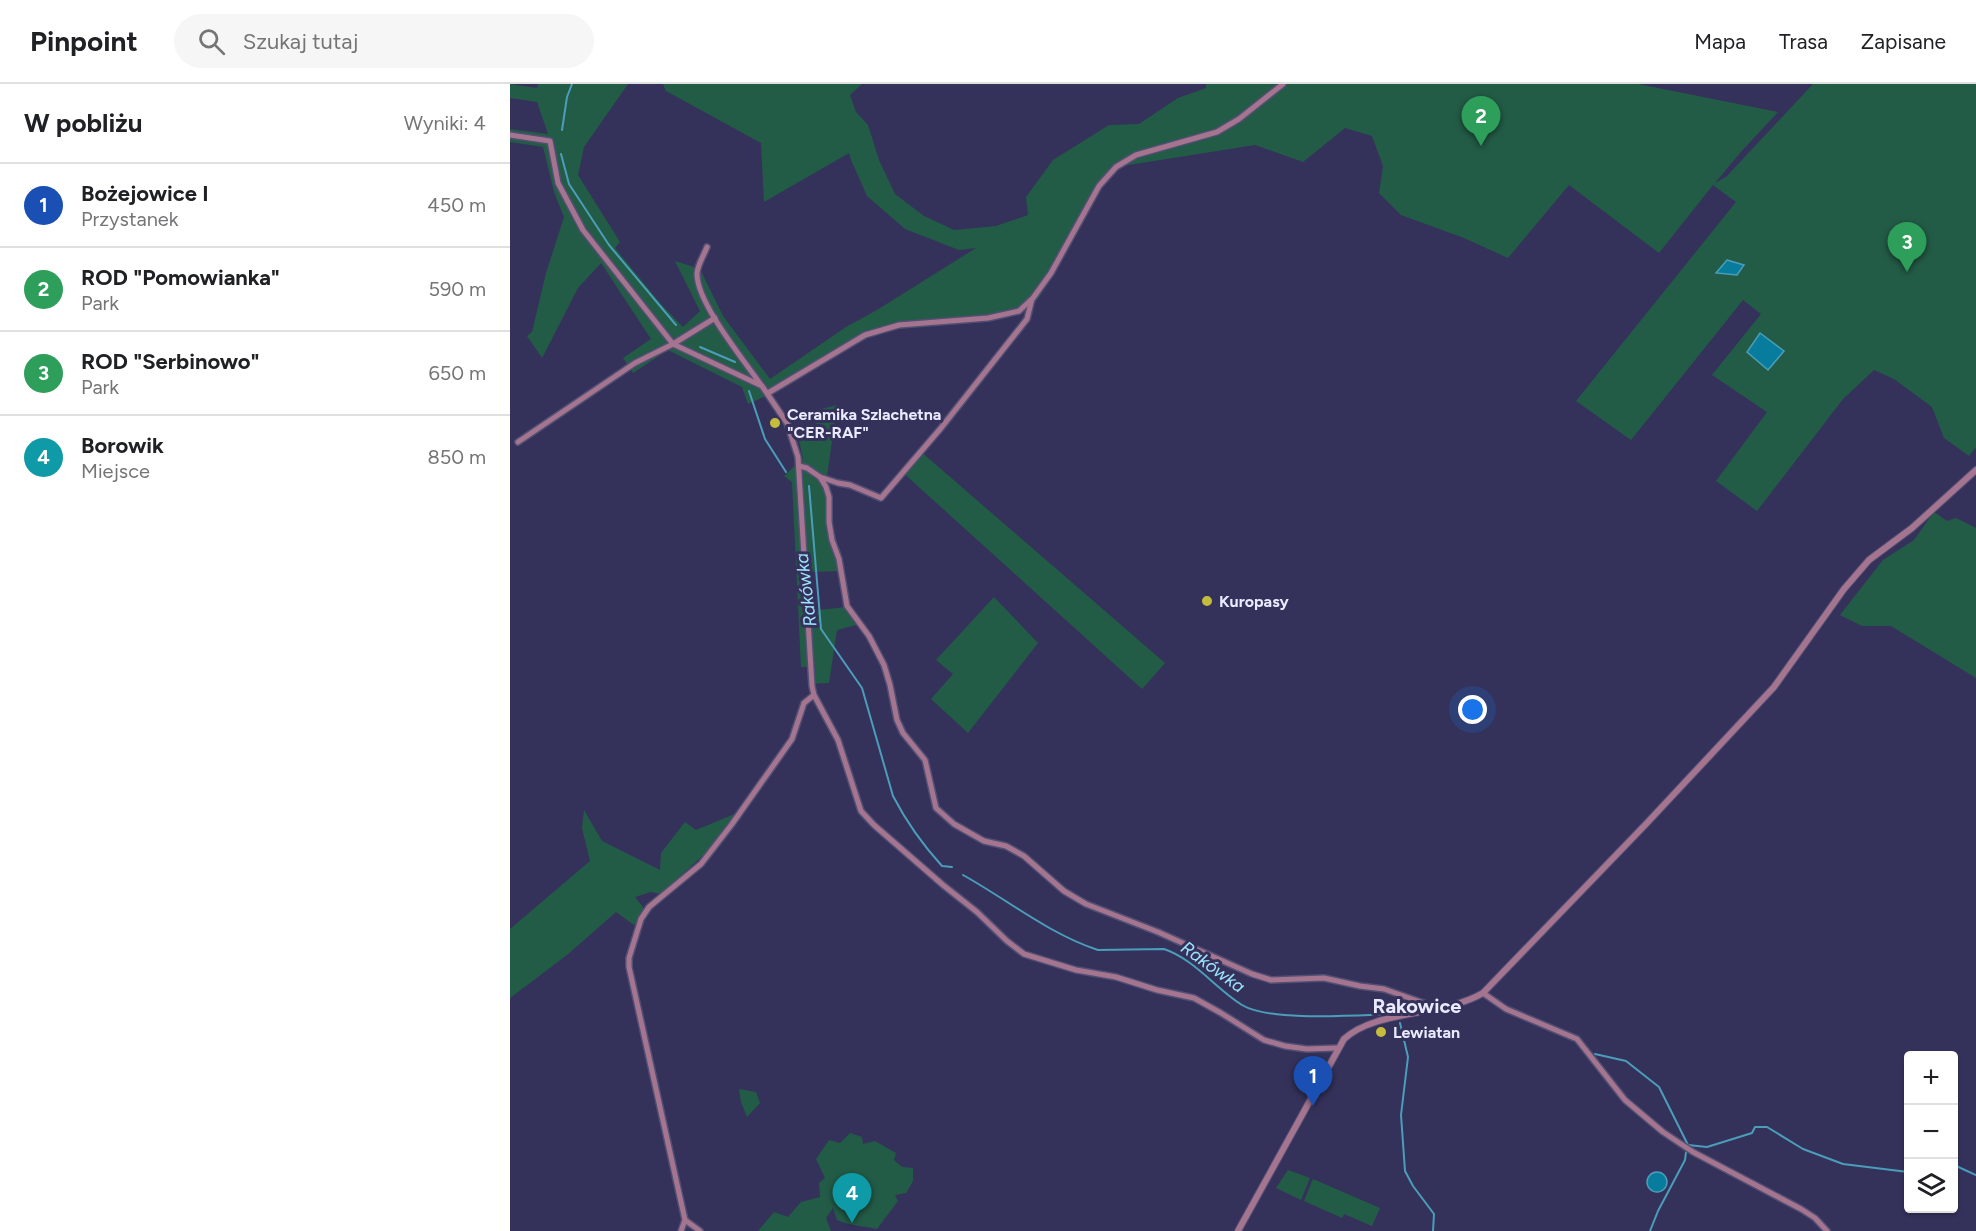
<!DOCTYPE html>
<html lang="pl">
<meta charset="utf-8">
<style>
body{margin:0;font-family:Figtree,sans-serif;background:#f6f6f6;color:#202124}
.controls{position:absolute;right:18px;bottom:18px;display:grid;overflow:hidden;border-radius:6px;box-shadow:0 2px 4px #0004}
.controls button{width:54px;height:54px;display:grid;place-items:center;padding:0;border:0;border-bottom:2px solid #e0e0e0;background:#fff;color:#202124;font:30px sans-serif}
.you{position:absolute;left:963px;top:626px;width:21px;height:21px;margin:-15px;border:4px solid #fff;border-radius:50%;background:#1a73e8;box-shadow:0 0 0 9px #1a73e833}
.badge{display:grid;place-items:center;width:39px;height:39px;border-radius:50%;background:#b45309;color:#fff;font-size:20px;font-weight:700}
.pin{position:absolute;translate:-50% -50px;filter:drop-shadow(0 2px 3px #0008)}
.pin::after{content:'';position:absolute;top:32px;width:21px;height:18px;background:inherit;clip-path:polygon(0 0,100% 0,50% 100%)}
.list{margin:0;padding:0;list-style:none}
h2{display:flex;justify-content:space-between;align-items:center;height:78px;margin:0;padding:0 24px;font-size:26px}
h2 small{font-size:20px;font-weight:400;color:#757577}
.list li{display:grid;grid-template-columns:39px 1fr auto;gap:18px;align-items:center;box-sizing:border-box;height:84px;padding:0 24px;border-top:2px solid #e0e0e0}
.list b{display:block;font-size:22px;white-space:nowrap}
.list p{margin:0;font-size:20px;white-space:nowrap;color:#757577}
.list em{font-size:20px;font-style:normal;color:#757577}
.icon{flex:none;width:33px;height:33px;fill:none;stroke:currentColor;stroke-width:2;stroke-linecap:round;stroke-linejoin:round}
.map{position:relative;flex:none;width:1466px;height:1147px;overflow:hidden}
header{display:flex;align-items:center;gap:36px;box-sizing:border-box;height:84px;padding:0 30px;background:#fff;border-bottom:2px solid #e0e0e0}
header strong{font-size:28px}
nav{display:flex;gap:33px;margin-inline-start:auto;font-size:21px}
.search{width:420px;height:54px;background:#f6f6f6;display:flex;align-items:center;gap:15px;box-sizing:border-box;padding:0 21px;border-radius:33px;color:#757577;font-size:22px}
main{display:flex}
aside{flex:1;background:#fff}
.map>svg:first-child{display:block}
.green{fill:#235c46}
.water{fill:#077c9c;stroke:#4b9dba;stroke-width:1.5}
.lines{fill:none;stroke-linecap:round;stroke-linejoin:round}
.stream{stroke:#4b9dba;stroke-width:2}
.minor-casing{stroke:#514f74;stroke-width:8}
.tertiary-casing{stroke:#514f74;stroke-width:8}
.minor{stroke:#a5748f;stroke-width:5}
.tertiary{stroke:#a5748f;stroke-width:6}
.poi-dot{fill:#c6bc3c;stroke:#34325a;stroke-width:2}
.labels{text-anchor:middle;stroke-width:6;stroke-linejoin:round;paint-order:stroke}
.poi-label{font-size:16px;font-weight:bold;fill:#eaeaff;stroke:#34325a;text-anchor:start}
.water-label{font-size:18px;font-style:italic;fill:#9de2fd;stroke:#34325a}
.quarter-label{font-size:20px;font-weight:bold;fill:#eaeaff;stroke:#34325a}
</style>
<header>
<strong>Pinpoint</strong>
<div class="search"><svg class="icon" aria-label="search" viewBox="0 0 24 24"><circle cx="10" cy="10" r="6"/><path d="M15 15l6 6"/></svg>Szukaj tutaj</div>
<nav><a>Mapa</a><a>Trasa</a><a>Zapisane</a></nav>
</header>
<main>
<aside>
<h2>W pobliżu<small>Wyniki: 4</small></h2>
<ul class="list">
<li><span class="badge" style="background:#1a4fb4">1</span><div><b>Bożejowice I</b><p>Przystanek</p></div><em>450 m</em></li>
<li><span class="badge" style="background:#2e9e5b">2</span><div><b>ROD &quot;Pomowianka&quot;</b><p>Park</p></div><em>590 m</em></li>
<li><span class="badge" style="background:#2e9e5b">3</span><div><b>ROD &quot;Serbinowo&quot;</b><p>Park</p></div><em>650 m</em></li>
<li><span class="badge" style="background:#0f9aa8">4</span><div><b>Borowik</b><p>Miejsce</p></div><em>850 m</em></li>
</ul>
</aside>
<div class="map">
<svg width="1466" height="1147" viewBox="0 0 1466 1147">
<rect width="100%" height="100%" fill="#34325a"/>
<g class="green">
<path d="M0,0L27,4L28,0H118L74,63L68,91L110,158L105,164L150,219L173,243L190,227L165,177L190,185L213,232L260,295L336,243L367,226L466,164L449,166L395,145L357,112L341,76L339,69L254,118L251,59L156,7L153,0H352L340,11L346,28L358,41L369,76L385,110L414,132L444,146L486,142L518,131L516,113L543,76L599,41L629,40L668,14L696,4V0H1128L1268,28L1229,70L1205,99L1216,93L1303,0H1466V363L1459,372L1434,354L1422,323L1384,295L1364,286L1333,315L1247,427L1206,397L1257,328L1202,291L1251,230L1233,216L1121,356L1066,317L1226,118L1203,101L1149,169L1059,101L998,174L954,154L891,131L869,109L873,82L862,52L835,44L793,78L745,61L606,83L584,111L550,179L528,215L517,224L494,233L371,245L350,254L276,303L238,320L232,303L158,266L123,289L113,274L141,255L91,179L68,204L32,274L17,252L22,248L36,189L54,133L44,108L33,63L0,58V45L38,50L27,18L0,14Z"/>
<path d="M327,321L317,393L318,451L329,487L298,488L300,527L336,523L350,540L327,546L319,599L298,600L297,583H291L282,398L274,392L293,374L287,348L307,343L304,327Z"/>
<path d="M410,367L655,579L632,605L390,386Z"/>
<path d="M1424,428L1437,437L1446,434L1466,444V594L1381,542H1352L1330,531L1373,476L1404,456Z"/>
<path d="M484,513L528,559L458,649L421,615L443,590L426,576Z"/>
<path d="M74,726L92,757L150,786L151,769L175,738L186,746L227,729L202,763L151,810L141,808L125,813L135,826L124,841L106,828L57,871L0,914V845L80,777L72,744Z"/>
<path d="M229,1005L246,1008L250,1019L237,1033L231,1018Z"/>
<path d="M340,1049L352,1053L353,1060L365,1057L386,1069L384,1076L392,1083L403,1084V1097L396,1109L385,1111L388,1117L367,1145C351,1141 343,1143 327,1136L323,1124L316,1134L321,1147H248L264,1128L278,1133L291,1118L310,1113L309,1099L315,1094L306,1075L319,1056L330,1059Z"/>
<path d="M778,1086L800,1094L791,1116L766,1104Z"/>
<path d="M803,1095L870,1124L862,1142L834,1130L832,1134L794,1117Z"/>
</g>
<g class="water">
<path d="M1217,176L1234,181L1227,191L1206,189Z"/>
<path d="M1250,249L1274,267L1258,286L1237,268Z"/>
<circle cx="1147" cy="1098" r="10"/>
</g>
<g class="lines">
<g class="stream">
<path d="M52,46L57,13L62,0"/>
<path d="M51,70L59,100L99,161L166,241"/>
<path d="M190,263L225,278"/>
<path d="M239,307L255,355L276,388"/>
<path d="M299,402L311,545L352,604L383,712C397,739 412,760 432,782L442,783"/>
<path d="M453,791C498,816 539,850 588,866L654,865C684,875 705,904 732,921C760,938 848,931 884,930"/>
<path d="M890,939L898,973L891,1031L895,1087L903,1102L924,1130L923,1147"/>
<path d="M1085,970L1116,977L1149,1003L1178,1061L1197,1063L1242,1049L1245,1043H1257L1293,1065L1333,1080L1398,1088"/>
<path d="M1444,1081L1466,1091"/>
<path d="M1140,1147L1148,1127L1175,1076L1176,1068"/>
</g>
<g class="minor-casing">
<g id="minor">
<path d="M0,51L40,57L48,99L73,146L163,260L205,234"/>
<path d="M197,163C194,171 188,180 187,189C186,218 234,276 251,301"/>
<path d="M258,309L355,251L389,241L478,234L509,227L523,214L541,189L589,102L606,83L626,71L707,48L729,35L773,0"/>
<path d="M8,358L125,279L163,260L252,302L277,339L288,373L302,602L304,611L328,656L351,727L364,741L433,801L467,828L497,857L514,870L566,886L606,893L647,906L684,914L711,929L754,956L775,962L797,965L827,964"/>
<path d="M289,382L297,384L310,393L316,403L319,413V438L322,456L329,475L337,522L359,552L374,581L380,601L387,636L393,649L415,676L426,724L444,740L474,757L496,762L514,772L554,807L576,820L648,848L742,890L761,896L814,894L850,902L874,905L922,922L924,926"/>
<path d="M310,393L328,399L340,401L371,414L431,344L517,235L522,215"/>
<path d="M973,909L996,925L1067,955L1115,1016L1153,1048L1183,1068L1291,1125L1305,1134L1317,1147"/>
<path d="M175,1136L190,1147"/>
<path d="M171,1147L175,1136L119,883V874L131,835L139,823L191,780L222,740L282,655L294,619L304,611"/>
</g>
</g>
<g class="tertiary-casing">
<path id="tertiary" d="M728,1147L834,955C867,925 932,933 973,909L1136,740L1264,603L1334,505L1359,476L1402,444L1466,386"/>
</g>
<use href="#minor" class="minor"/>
<use href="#tertiary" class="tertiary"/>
</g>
<g class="poi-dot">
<circle cx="265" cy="339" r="6"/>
<circle cx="697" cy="517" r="6"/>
<circle cx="871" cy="948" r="6"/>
</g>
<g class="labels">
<g class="poi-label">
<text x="277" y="336">Ceramika Szlachetna<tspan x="277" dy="18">"CER-RAF"</tspan></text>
<text x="709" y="523">Kuropasy</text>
<text x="883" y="954">Lewiatan</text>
</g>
<g class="water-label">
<text transform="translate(296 506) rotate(-97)" y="6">Rakówka</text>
<text transform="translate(703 883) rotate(36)" y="6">Rakówka</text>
</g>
<g class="quarter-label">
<text x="907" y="929">Rakowice</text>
</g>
</g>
</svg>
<div class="controls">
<button>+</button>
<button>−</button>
<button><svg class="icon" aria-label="layers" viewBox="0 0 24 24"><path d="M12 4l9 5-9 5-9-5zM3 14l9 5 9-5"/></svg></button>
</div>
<div class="you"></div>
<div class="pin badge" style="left:803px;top:1022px;background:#1a4fb4">1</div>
<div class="pin badge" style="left:971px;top:62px;background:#2e9e5b">2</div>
<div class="pin badge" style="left:1397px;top:188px;background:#2e9e5b">3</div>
<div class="pin badge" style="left:342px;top:1139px;background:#0f9aa8">4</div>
</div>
</main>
